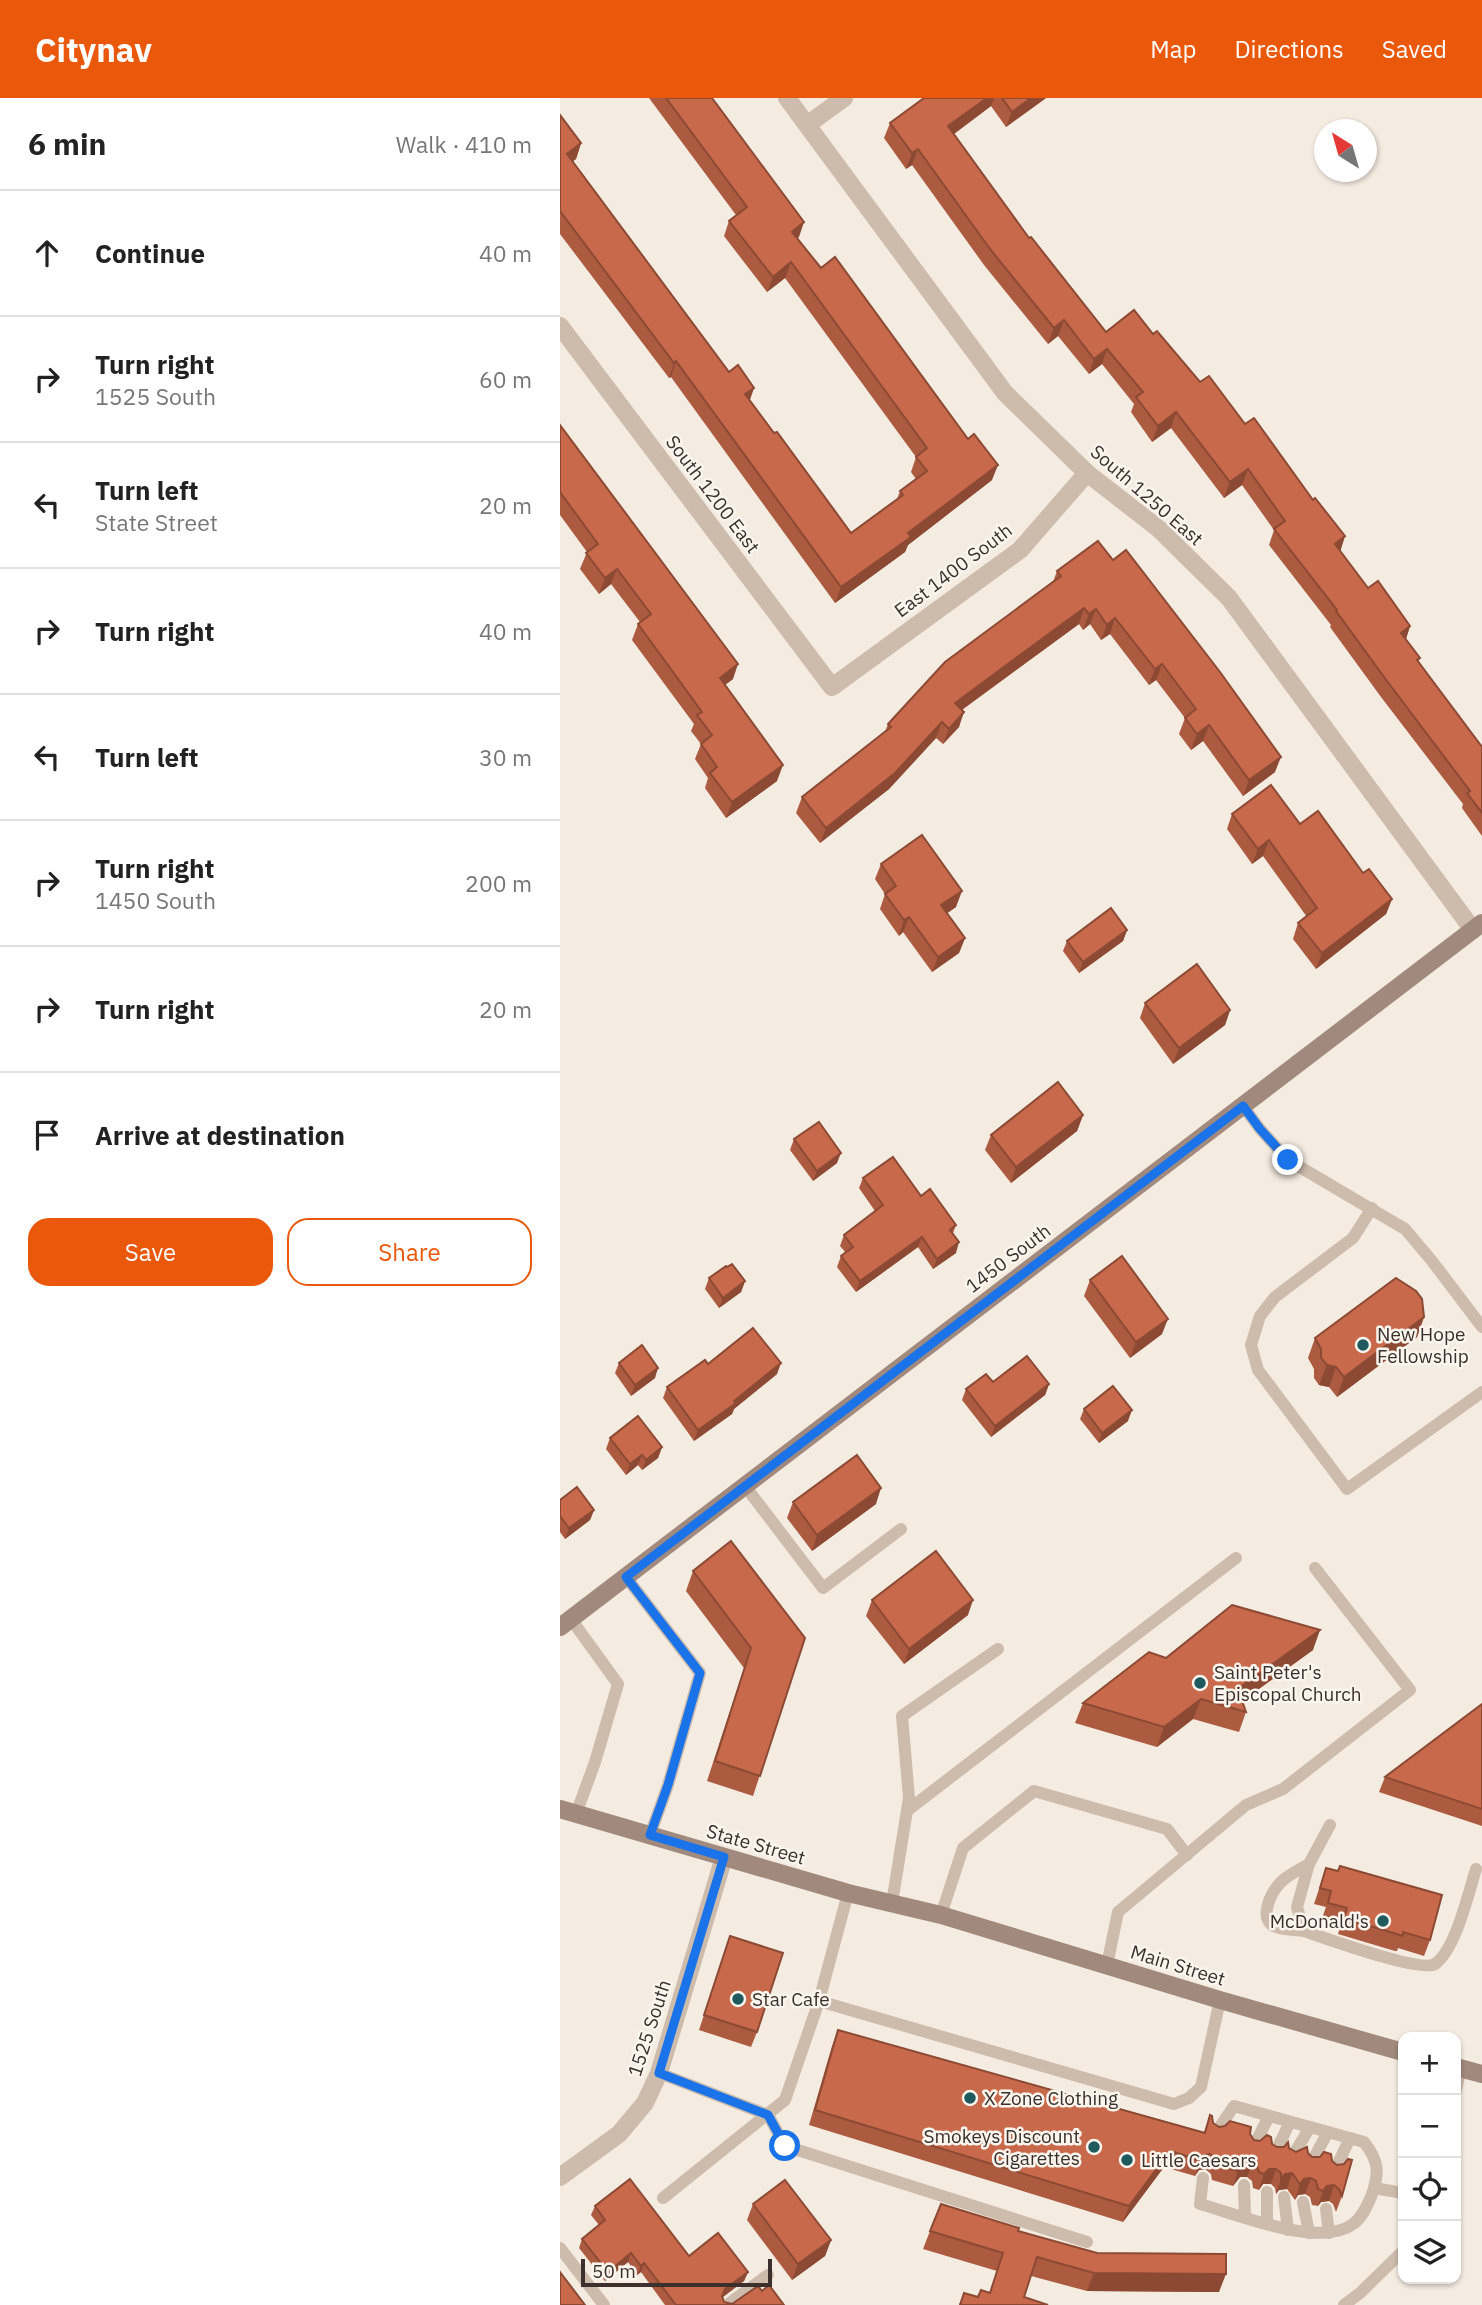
<!DOCTYPE html>
<meta charset="utf-8">
<style>
body{margin:0;font-family:"IBM Plex Sans",sans-serif;background:#f6f6f6;color:#222}
.controls{position:absolute;right:21px;bottom:21px;display:grid;overflow:hidden;border-radius:14px;box-shadow:0 2px 5px #0004}
.controls button{width:63px;height:63px;display:grid;place-items:center;padding:0;border:0;border-bottom:2px solid #e0e0e0;background:#fff;color:#222;font:35px sans-serif}
.compass{position:absolute;left:754px;top:21px;width:63px;height:63px;border-radius:50%;background:#fff;box-shadow:0 2px 5px #0004;rotate:323deg}
.scale{position:absolute;left:21px;bottom:18px;width:191px;box-sizing:border-box;padding-left:7px;border:4px solid #3b302b;border-top:0;font-size:19px;line-height:24px;white-space:nowrap;color:#3b302b;-webkit-text-stroke:5px #fbf5ee;paint-order:stroke}
.stop{position:absolute;width:21px;height:21px;margin:-16px;border:5px solid #1a73e8;border-radius:50%;background:#fff}
.stop.end{background:#1a73e8;border-color:#fff;box-shadow:0 2px 7px #0008}
.list{margin:0;padding:0;list-style:none}
h2{display:flex;justify-content:space-between;align-items:center;height:91px;margin:0;padding:0 28px;font-size:30px}
h2 small{font-size:23px;font-weight:400;color:#767676}
.list li{display:grid;grid-template-columns:46px 1fr auto;gap:21px;align-items:center;box-sizing:border-box;height:126px;padding:0 28px;border-top:2px solid #e0e0e0}
.list b{display:block;font-size:26px;white-space:nowrap}
.list p{margin:0;font-size:23px;white-space:nowrap;color:#767676}
.list em{font-size:23px;font-style:normal;color:#767676}
.actions{display:flex;gap:14px;padding:21px 28px}
.actions a{flex:1;padding:16px 0;border:2px solid #ea580c;border-radius:21px;text-align:center;font-size:24px;color:#ea580c}
.actions .main{background:#ea580c;color:#fff}
.icon{flex:none;width:38px;height:38px;fill:none;stroke:currentColor;stroke-width:2;stroke-linecap:round;stroke-linejoin:round}
.map{position:relative;flex:none;width:922px;height:2207px;overflow:hidden}
header{display:flex;align-items:center;gap:42px;box-sizing:border-box;height:98px;padding:0 35px;background:#ea580c;color:#fff}
header strong{font-size:33px}
nav{display:flex;gap:38px;margin-inline-start:auto;font-size:24px}
main{display:flex}
aside{flex:1;background:#fff}
.map>svg:first-child{display:block}
.lines{fill:none;stroke-linecap:round;stroke-linejoin:round}
.lane{stroke:#cdbbac;stroke-width:12}
.street{stroke:#cdbbac;stroke-width:18}
.secondary{stroke:#a18a7d;stroke-width:18}
.wall{fill:#ac5a40}
.shaded-wall{fill:#8c4a34}
.building{fill:#c8694b;stroke:#8c4a34;stroke-width:2}
.route{stroke:#1a73e8;stroke-width:9}
.poi-dot{fill:#1f5a5e;stroke:#fbf5ee;stroke-width:2.5}
.labels{text-anchor:middle;stroke-width:5;stroke-linejoin:round;paint-order:stroke}
.street-label{font-size:19px;fill:#3b302b;stroke:#fbf5ee}
.poi-label{font-size:19px;fill:#3b302b;stroke:#fbf5ee;text-anchor:start}
</style>
<header>
<strong>Citynav</strong>
<nav><a>Map</a><a>Directions</a><a>Saved</a></nav>
</header>
<main>
<aside>
<h2>6 min<small>Walk · 410 m</small></h2>
<ul class="list">
<li><svg class="icon" aria-label="ahead" viewBox="0 0 24 24"><path d="M12 20V5M6 11l6-6 6 6"/></svg><div><b>Continue</b></div><em>40 m</em></li>
<li><svg class="icon" aria-label="right" viewBox="0 0 24 24"><path d="M7 20v-9h11M14 6l5 5-5 5"/></svg><div><b>Turn right</b><p>1525 South</p></div><em>60 m</em></li>
<li><svg class="icon" aria-label="left" viewBox="0 0 24 24"><path d="M17 20v-9H6M10 6l-5 5 5 5"/></svg><div><b>Turn left</b><p>State Street</p></div><em>20 m</em></li>
<li><svg class="icon" aria-label="right" viewBox="0 0 24 24"><path d="M7 20v-9h11M14 6l5 5-5 5"/></svg><div><b>Turn right</b></div><em>40 m</em></li>
<li><svg class="icon" aria-label="left" viewBox="0 0 24 24"><path d="M17 20v-9H6M10 6l-5 5 5 5"/></svg><div><b>Turn left</b></div><em>30 m</em></li>
<li><svg class="icon" aria-label="right" viewBox="0 0 24 24"><path d="M7 20v-9h11M14 6l5 5-5 5"/></svg><div><b>Turn right</b><p>1450 South</p></div><em>200 m</em></li>
<li><svg class="icon" aria-label="right" viewBox="0 0 24 24"><path d="M7 20v-9h11M14 6l5 5-5 5"/></svg><div><b>Turn right</b></div><em>20 m</em></li>
<li><svg class="icon" aria-label="arrive" viewBox="0 0 24 24"><path d="M6 21V4h12l-3 4 3 4H6"/></svg><div><b>Arrive at destination</b></div></li>
</ul>
<div class="actions"><a class="main">Save</a><a>Share</a></div>
</aside>
<div class="map">
<svg width="922" height="2207" viewBox="0 0 922 2207">
<rect width="100%" height="100%" fill="#f4ebe1"/>
<g class="lines">
<g class="lane">
<path d="M683,1008L700,1031L728,1062L845,1131L872,1163L922,1229"/>
<path d="M812,1110L793,1140L715,1199L700,1218L691,1247L698,1272L787,1391L922,1294"/>
<path d="M185,1388L263,1490L341,1431"/>
<path d="M66,1479L140,1575L108,1687L90,1737"/>
<path d="M11,1521L58,1586L35,1664L16,1716"/>
<path d="M348,1712L676,1460"/>
<path d="M770,1727L749,1766L737,1809L744,1833C765,1840 860,1875 875,1866C896,1851 908,1796 916,1771"/>
<path d="M332,1805L349,1700L342,1618L438,1551"/>
<path d="M381,1817L403,1750L474,1693L607,1731L627,1757"/>
<path d="M744,1833C735,1832 724,1832 716,1829C697,1822 711,1795 720,1785C727,1777 739,1772 749,1766"/>
<path d="M547,1867L558,1814L686,1707L723,1691L850,1592L755,1470"/>
<path d="M259,1903L614,2006L629,2000L641,1989L660,1902"/>
<path d="M99,1975L208,2017L225,2048L527,2144"/>
<path d="M896,1992L901,1970"/>
<path d="M693,2050L709,2018"/>
<path d="M714,2057L730,2024"/>
<path d="M731,2061L750,2029"/>
<path d="M750,2067L768,2034"/>
<path d="M774,2074L790,2040"/>
<path d="M643,2080L640,2106C677,2116 760,2151 793,2126C802,2120 807,2108 811,2099C820,2075 819,2063 804,2044L674,2008L655,2036"/>
<path d="M684,2087L685,2119"/>
<path d="M814,2090L843,2095"/>
<path d="M707,2094V2126"/>
<path d="M724,2099L728,2132"/>
<path d="M103,2100L225,2002L259,1903L288,1795"/>
<path d="M743,2104L749,2135"/>
<path d="M766,2111L769,2135"/>
<path d="M0,2150L44,2207"/>
<path d="M167,2207L208,2177"/>
<path d="M784,2207L800,2195L843,2153"/>
</g>
<g class="street">
<path d="M227,0L445,295L527,375L599,431L669,500L913,832"/>
<path d="M247,27L284,0"/>
<path d="M0,228L272,589L460,452L527,375"/>
<path d="M0,2079L59,2036L85,2005L99,1975L164,1759"/>
</g>
<g class="secondary">
<path d="M0,1529L922,825"/>
<path d="M0,1711L288,1795L381,1817L660,1902L843,1954"/>
<path d="M896,1969L922,1976"/>
</g>
</g>
<g class="wall">
<path d="M89,0H152L244,124L237,140L432,382L348,447L345,454L275,505L111,279L109,280L0,136V17L21,45L16,61L13,63L169,274L194,290L190,302L214,335L291,435L337,401L340,393L356,381L351,374L356,359L225,180L207,194L164,138L169,123L176,117Z"/>
<path d="M364,0H486L446,29L431,8L394,36L469,140L546,234L593,236L640,284L685,326L785,438L780,453L808,490L850,528L846,541L860,560L858,564L922,649V738L902,710L903,706L821,599L770,529L771,527L709,447L714,432L682,387L664,400L611,330L592,344L571,314L574,306L542,266L529,276L498,238L488,246L424,167L352,67L346,71L324,40L330,25Z"/>
<path d="M0,327L173,581L165,587L217,683L166,720L145,690L148,680L135,661L141,646L131,633L134,626L72,542L78,526L80,524L51,486L39,496L20,471L27,454L0,417Z"/>
<path d="M538,443L715,674L683,698L643,643L631,652L619,636L625,620L596,582L589,587L550,536L541,542L530,526L523,532L519,526L402,612L399,629L383,646L376,640L329,691L260,745L236,715L242,699L325,634L328,626L493,484L497,473Z"/>
<path d="M672,716L740,726L803,775L832,801L826,816L756,871L733,841L738,825L747,819L703,758L692,766L667,731Z"/>
<path d="M321,766L396,809L387,815L405,840L399,855L372,874L343,834L339,838L320,811L325,796L315,781Z"/>
<path d="M567,832L563,843L519,875L503,853L507,843Z"/>
<path d="M585,905L670,912L665,927L613,966L580,920Z"/>
<path d="M523,1017L517,1033L451,1085L425,1052L431,1037Z"/>
<path d="M234,1041L277,1065L253,1083L230,1052Z"/>
<path d="M303,1080L361,1098L396,1127L393,1135L396,1155L373,1171L358,1149L296,1194L277,1169L281,1158L286,1155L280,1148L284,1137L315,1113L299,1090Z"/>
<path d="M149,1180L185,1183L181,1194L159,1210L145,1191Z"/>
<path d="M530,1182L602,1236L570,1260L524,1198Z"/>
<path d="M864,1219L857,1239L777,1299L769,1289L759,1287L754,1280V1271L748,1260L755,1240Z"/>
<path d="M59,1265L95,1280L71,1298L55,1275Z"/>
<path d="M148,1266L217,1276L174,1311L172,1316L134,1343L103,1300L107,1289Z"/>
<path d="M433,1284L489,1286L485,1297L431,1339L402,1302L406,1291Z"/>
<path d="M524,1311L568,1323L539,1345L520,1321Z"/>
<path d="M50,1340L102,1349L98,1360L82,1372L78,1367L66,1377L46,1351Z"/>
<path d="M0,1402L34,1412L30,1422L5,1441L0,1434Z"/>
<path d="M233,1404L316,1406L252,1453L227,1420Z"/>
<path d="M133,1473L245,1540L193,1698L147,1683L184,1570L126,1493Z"/>
<path d="M312,1502L408,1517L344,1566L306,1518Z"/>
<path d="M753,1552L682,1603L686,1614L679,1634L633,1621L597,1649L515,1625L523,1605L606,1560Z"/>
<path d="M922,1606V1728L819,1694L825,1679Z"/>
<path d="M766,1770L870,1842L864,1858L838,1850L837,1853H835L778,1836L781,1826L762,1820L766,1809L754,1806Z"/>
<path d="M165,1853L197,1934L191,1949L139,1932Z"/>
<path d="M278,1932L644,2034L650,2017L653,2025L659,2029L690,2036L694,2042L712,2046L717,2049L729,2050L736,2054L748,2055L752,2059L772,2063L782,2098L776,2114L773,2106L769,2103L761,2104L758,2108L752,2107L750,2099L745,2096L738,2097L735,2102L727,2091L719,2092L716,2096L715,2090L711,2086H703L699,2092L693,2090L692,2083L687,2079H680L673,2088L652,2082L651,2076L645,2071L639,2072L635,2078L604,2069L563,2124L249,2027L272,1948Z"/>
<path d="M193,2106L271,2142L265,2158L232,2182L187,2122Z"/>
<path d="M35,2108L129,2158L188,2174L184,2183L162,2200L164,2204L172,2206L202,2193L224,2207H105L81,2174L77,2177L68,2164L45,2183L19,2150L22,2141L39,2127L31,2117Z"/>
<path d="M370,2133H458L659,2194L527,2193L471,2178L464,2199L488,2207H399L404,2195L418,2199L430,2195L437,2173L363,2151Z"/>
</g>
<g class="shaded-wall">
<path d="M427,0H434L431,8L383,44L388,28Z"/>
<path d="M471,0H486L446,29L452,14Z"/>
<path d="M21,45L16,61L2,71L7,56Z"/>
<path d="M358,51L352,67L346,71L352,55Z"/>
<path d="M244,124L239,139L226,149L232,134Z"/>
<path d="M231,164L225,180L207,194L213,179Z"/>
<path d="M504,222L498,238L488,246L494,230Z"/>
<path d="M547,251L542,266L529,276L534,261Z"/>
<path d="M116,263L111,279L109,280L114,265Z"/>
<path d="M194,290L188,305L185,296Z"/>
<path d="M616,314L611,330L592,344L598,328Z"/>
<path d="M438,367L432,382L348,447L345,454L275,505L281,489L348,435Z"/>
<path d="M688,371L682,387L664,400L670,384Z"/>
<path d="M785,438L780,454L775,446Z"/>
<path d="M57,471L51,486L39,496L45,480Z"/>
<path d="M524,510L519,526L389,621L395,605Z"/>
<path d="M536,511L530,526L523,532L529,516Z"/>
<path d="M555,520L550,536L541,542L547,527Z"/>
<path d="M850,528L845,544L841,535Z"/>
<path d="M178,566L173,581L154,595L160,580Z"/>
<path d="M602,566L596,582L589,587L595,571Z"/>
<path d="M404,614L399,629L383,646L389,631Z"/>
<path d="M382,624L376,640L329,691L260,745L266,730Z"/>
<path d="M649,627L643,643L631,652L637,636Z"/>
<path d="M721,659L715,674L683,698L689,682Z"/>
<path d="M223,667L217,683L166,720L172,704Z"/>
<path d="M709,742L703,758L692,766L698,751Z"/>
<path d="M402,793L396,809L376,823L381,807Z"/>
<path d="M832,801L826,816L756,871L762,855Z"/>
<path d="M349,819L343,834L339,838L344,822Z"/>
<path d="M567,832L563,843L519,875L523,864Z"/>
<path d="M405,840L399,855L372,874L378,859Z"/>
<path d="M670,912L665,927L613,966L619,950Z"/>
<path d="M523,1017L517,1033L451,1085L456,1069Z"/>
<path d="M281,1055L277,1065L253,1083L257,1073Z"/>
<path d="M362,1139L358,1149L296,1194L300,1183Z"/>
<path d="M399,1144L396,1155L373,1171L377,1161Z"/>
<path d="M185,1183L181,1194L159,1210L163,1200Z"/>
<path d="M864,1219L857,1239L777,1299L784,1279Z"/>
<path d="M608,1221L602,1236L570,1260L576,1244Z"/>
<path d="M221,1265L217,1276L174,1311L172,1316L134,1343L138,1332Z"/>
<path d="M767,1267L776,1269L769,1289L759,1287Z"/>
<path d="M98,1270L95,1280L71,1298L75,1287Z"/>
<path d="M489,1286L485,1297L431,1339L435,1328Z"/>
<path d="M572,1312L568,1323L539,1345L542,1335Z"/>
<path d="M102,1349L98,1360L82,1372L86,1362Z"/>
<path d="M82,1357L78,1367L66,1377L70,1366Z"/>
<path d="M321,1390L316,1406L252,1453L257,1437Z"/>
<path d="M34,1412L30,1422L5,1441L9,1430Z"/>
<path d="M413,1502L408,1517L344,1566L349,1551Z"/>
<path d="M760,1532L753,1552L671,1611L678,1591Z"/>
<path d="M641,1601L633,1621L597,1649L604,1629Z"/>
<path d="M610,2053L604,2069L563,2124L569,2108Z"/>
<path d="M650,2056L645,2071L639,2072L635,2078L640,2062L645,2057Z"/>
<path d="M693,2063L687,2079H680L673,2088L678,2073L686,2064Z"/>
<path d="M709,2071H716L711,2086H703L699,2092L704,2076Z"/>
<path d="M732,2075L727,2091L719,2092L716,2096L721,2081L725,2076Z"/>
<path d="M751,2080L745,2096L738,2097L735,2102L740,2086L744,2081Z"/>
<path d="M774,2087L769,2103L761,2104L758,2108L763,2093L767,2088Z"/>
<path d="M271,2142L265,2158L232,2182L238,2166Z"/>
<path d="M71,2155L68,2164L45,2183L48,2174Z"/>
<path d="M84,2165L81,2174L77,2177L81,2168Z"/>
<path d="M188,2174L184,2183L161,2200L165,2191Z"/>
<path d="M534,2175L666,2176L659,2194L527,2193Z"/>
</g>
<g class="building">
<path d="M106,0H152L244,124L232,134L261,170L275,159L408,341L414,336L438,367L348,435L351,439L281,489L116,263L114,265L0,113V17L21,45L7,56L169,274L178,267L194,290L185,296L214,335L217,334L291,435L343,397L340,393L367,373L356,359L367,350L231,164L213,179L169,123L187,109Z"/>
<path d="M364,0H427L388,28L469,140L471,139L546,234L574,212L593,236L597,233L640,284L649,278L685,326L694,320L753,402L755,400L785,438L775,446L808,490L818,483L850,528L841,535L860,560L857,562L922,649V715L907,695L910,693L827,583L776,513L777,512L714,431L725,423L688,371L670,384L616,314L598,328L576,299L583,294L547,251L534,261L504,222L494,230L430,151L358,51L352,55L330,25Z"/>
<path d="M442,0H471L452,14Z"/>
<path d="M0,327L178,566L160,580L223,667L172,704L150,675L157,669L141,646L152,637L137,617L142,614L78,526L91,516L57,471L45,480L26,455L38,446L0,394Z"/>
<path d="M538,443L553,462L566,452L660,574L721,659L689,682L649,627L637,636L625,620L636,611L602,566L595,571L555,520L547,527L536,511L529,516L524,510L395,605L404,614L389,631L382,624L335,675L266,730L242,699L331,629L328,626L385,564L501,478L497,473Z"/>
<path d="M711,687L740,726L758,713L803,775L809,771L832,801L762,855L738,825L757,810L709,742L698,751L672,716Z"/>
<path d="M362,737L402,793L381,807L405,840L378,859L349,819L344,822L325,796L336,788L321,766Z"/>
<path d="M551,810L567,832L523,864L507,843Z"/>
<path d="M637,866L670,912L619,950L585,905Z"/>
<path d="M498,984L523,1017L456,1069L431,1037Z"/>
<path d="M259,1024L281,1055L257,1073L234,1041Z"/>
<path d="M333,1059L361,1098L370,1091L396,1127L390,1132L399,1144L377,1161L362,1139L300,1183L281,1158L293,1149L284,1137L323,1107L303,1080Z"/>
<path d="M562,1158L608,1221L576,1244L530,1182Z"/>
<path d="M172,1166L185,1183L163,1200L149,1180L166,1168L167,1169Z"/>
<path d="M836,1180L856,1193L862,1201L864,1219L784,1279L776,1269L767,1267L761,1260V1251L755,1240Z"/>
<path d="M193,1230L221,1265L174,1303L176,1305L138,1332L107,1289L145,1262L148,1266Z"/>
<path d="M82,1247L98,1270L75,1287L59,1265Z"/>
<path d="M467,1258L489,1286L435,1328L406,1291L426,1276L433,1284Z"/>
<path d="M553,1288L572,1312L542,1335L524,1311Z"/>
<path d="M78,1318L102,1349L86,1362L82,1357L70,1366L50,1340Z"/>
<path d="M297,1357L321,1390L257,1437L233,1404Z"/>
<path d="M17,1389L34,1412L9,1430L0,1418V1402Z"/>
<path d="M171,1443L245,1540L200,1678L155,1663L191,1550L133,1473Z"/>
<path d="M376,1453L413,1502L349,1551L312,1502Z"/>
<path d="M672,1507L760,1532L678,1591L686,1614L641,1601L604,1629L523,1605L589,1554L606,1560Z"/>
<path d="M922,1606V1711L825,1679Z"/>
<path d="M780,1768L882,1797L870,1842L843,1834V1838L840,1837L784,1820L787,1810L768,1805L771,1793L760,1790L766,1770L778,1773Z"/>
<path d="M170,1838L223,1855L197,1934L144,1917Z"/>
<path d="M278,1932L645,2035L650,2017L652,2018L653,2025L659,2029L665,2028L670,2023L691,2029L690,2036L694,2042L700,2043L707,2037L711,2039L712,2046L717,2049H724L728,2044L729,2050L736,2054L747,2049L748,2055L752,2059H760L764,2054L771,2056L772,2063L777,2067L784,2066L788,2061L792,2062L782,2098L779,2091L774,2087L767,2088L763,2093L758,2091L756,2083L751,2080L744,2081L740,2086L732,2075L725,2076L721,2081V2075L716,2071H709L704,2076L699,2074L697,2067L693,2063L686,2064L678,2073L657,2067L656,2060L650,2056L645,2057L640,2062L610,2053L569,2108L255,2012Z"/>
<path d="M70,2081L129,2158L158,2135L188,2174L165,2191L162,2198L164,2204L172,2206L198,2188L202,2193L209,2187L224,2207H116L84,2165L81,2168L71,2155L48,2174L22,2141L45,2122L35,2108Z"/>
<path d="M225,2082L271,2142L238,2166L193,2106Z"/>
<path d="M381,2106L459,2130L458,2133L537,2155L666,2156V2176L534,2175L477,2159L464,2199L488,2207H400L404,2195L418,2199L421,2192L430,2195L443,2155L370,2133Z"/>
<path d="M0,2174L25,2207H0Z"/>
</g>
<g class="lines">
<path class="route" d="M225,2048L208,2017L99,1975L164,1759L90,1737L108,1687L140,1575L66,1479L683,1008L700,1031L728,1062"/>
</g>
<g class="poi-dot">
<circle cx="803" cy="1247" r="7"/>
<circle cx="640" cy="1585" r="7"/>
<circle cx="823" cy="1823" r="7"/>
<circle cx="178" cy="1901" r="7"/>
<circle cx="410" cy="2000" r="7"/>
<circle cx="534" cy="2049" r="7"/>
<circle cx="567" cy="2062" r="7"/>
</g>
<g class="labels">
<g class="street-label">
<text transform="translate(153 396) rotate(53)" y="7">South 1200 East</text>
<text transform="translate(587 397) rotate(41)" y="7">South 1250 East</text>
<text transform="translate(393 472) rotate(-37)" y="7">East 1400 South</text>
<text transform="translate(448 1160) rotate(-37)" y="7">1450 South</text>
<text transform="translate(196 1746) rotate(16)" y="7">State Street</text>
<text transform="translate(618 1867) rotate(17)" y="7">Main Street</text>
<text transform="translate(89 1930) rotate(-72)" y="7">1525 South</text>
</g>
<g class="poi-label">
<text x="817" y="1243">New Hope<tspan x="817" dy="22">Fellowship</tspan></text>
<text x="654" y="1581">Saint Peter's<tspan x="654" dy="22">Episcopal Church</tspan></text>
<text x="809" y="1830" text-anchor="end">McDonald's</text>
<text x="192" y="1908">Star Cafe</text>
<text x="424" y="2007">X Zone Clothing</text>
<text x="520" y="2045" text-anchor="end">Smokeys Discount<tspan x="520" dy="22">Cigarettes</tspan></text>
<text x="581" y="2069">Little Caesars</text>
</g>
</g>
</svg>
<div class="controls">
<button>+</button>
<button>−</button>
<button><svg class="icon" aria-label="locate" viewBox="0 0 24 24"><circle cx="12" cy="12" r="6"/><path d="M12 2v4M12 18v4M2 12h4M18 12h4"/></svg></button>
<button><svg class="icon" aria-label="layers" viewBox="0 0 24 24"><path d="M12 4l9 5-9 5-9-5zM3 14l9 5 9-5"/></svg></button>
</div>
<svg class="compass" viewBox="-18 -18 36 36"><path d="M0-13l5 13h-10z" fill="#e53935"/><path d="M0 13l5-13h-10z" fill="#767676"/></svg>
<div class="scale">50 m</div>
<div class="stop" style="left:225px;top:2048px"></div>
<div class="stop end" style="left:728px;top:1062px"></div>
</div>
</main>
